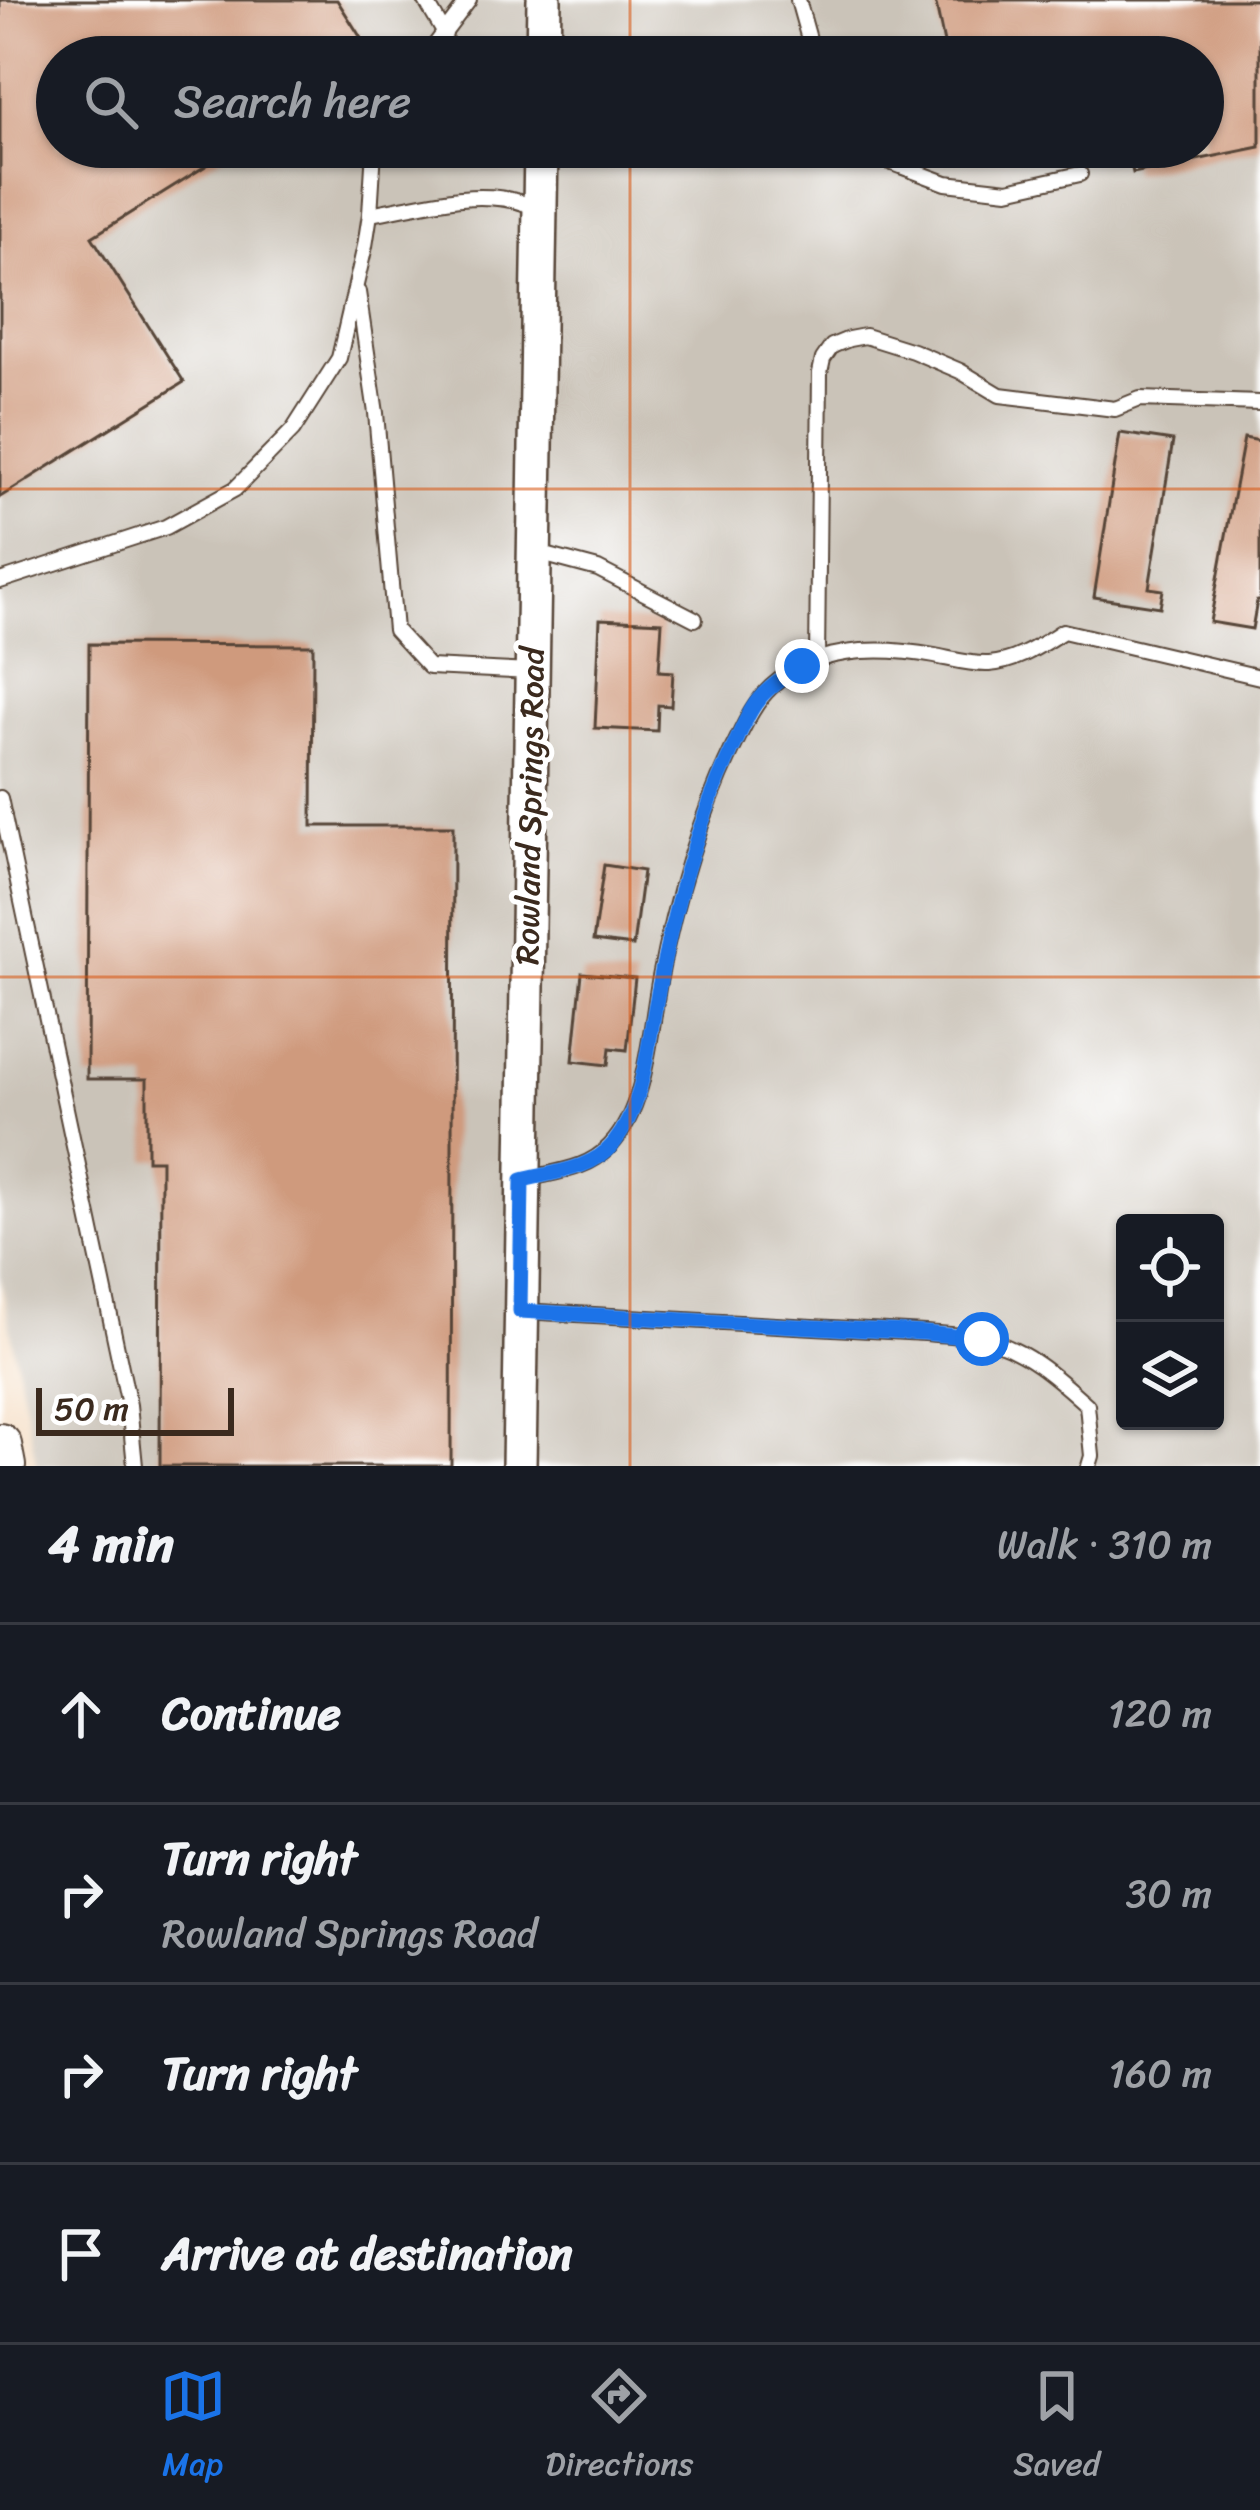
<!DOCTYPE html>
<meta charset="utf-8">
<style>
body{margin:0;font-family:Sriracha,sans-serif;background:#242831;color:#f1f3f6}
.controls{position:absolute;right:36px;bottom:36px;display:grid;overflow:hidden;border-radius:12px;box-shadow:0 3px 9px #0004}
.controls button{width:108px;height:108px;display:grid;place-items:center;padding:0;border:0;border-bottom:3px solid #363941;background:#171b24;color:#f1f3f6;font:60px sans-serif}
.scale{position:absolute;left:36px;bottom:30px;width:198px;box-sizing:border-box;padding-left:12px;border:6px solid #3b2a1e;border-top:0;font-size:33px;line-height:42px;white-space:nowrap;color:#3b2a1e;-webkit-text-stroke:9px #fff;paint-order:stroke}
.stop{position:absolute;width:36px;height:36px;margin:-27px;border:9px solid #1a73e8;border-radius:50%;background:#fff}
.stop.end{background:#1a73e8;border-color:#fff;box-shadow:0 3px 12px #0008}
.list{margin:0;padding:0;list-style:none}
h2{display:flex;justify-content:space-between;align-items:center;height:156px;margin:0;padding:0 48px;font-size:51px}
h2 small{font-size:39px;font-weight:400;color:#9ea1a6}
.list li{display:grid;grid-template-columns:78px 1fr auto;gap:36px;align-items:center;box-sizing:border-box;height:180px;padding:0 48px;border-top:3px solid #363941}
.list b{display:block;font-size:45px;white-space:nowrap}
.list p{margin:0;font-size:39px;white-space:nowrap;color:#9ea1a6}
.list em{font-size:39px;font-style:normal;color:#9ea1a6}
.icon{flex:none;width:66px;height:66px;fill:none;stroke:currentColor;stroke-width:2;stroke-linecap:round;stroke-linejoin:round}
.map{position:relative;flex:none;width:1260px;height:1466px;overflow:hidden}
.search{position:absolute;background:#171b24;box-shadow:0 3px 9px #0004;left:36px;right:36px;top:36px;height:132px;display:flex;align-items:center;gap:30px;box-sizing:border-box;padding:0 42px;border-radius:66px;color:#9ea1a6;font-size:45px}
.sheet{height:876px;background:#171b24}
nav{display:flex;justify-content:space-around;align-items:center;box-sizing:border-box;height:168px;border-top:3px solid #363941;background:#171b24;font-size:33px;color:#9ea1a6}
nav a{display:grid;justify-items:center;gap:6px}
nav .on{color:#1a73e8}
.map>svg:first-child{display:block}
.industrial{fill:#cac3b8;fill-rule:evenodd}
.building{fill:#cf9a7d}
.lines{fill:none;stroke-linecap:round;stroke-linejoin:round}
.service-casing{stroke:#574537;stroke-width:18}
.tertiary-casing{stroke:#574537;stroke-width:38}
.primary-casing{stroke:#574537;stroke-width:46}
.service{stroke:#fff;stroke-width:14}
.tertiary{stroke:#fff;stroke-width:33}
.primary{stroke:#fff;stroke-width:42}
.route{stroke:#1a73e8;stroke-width:15}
.grid{fill:none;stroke:#d7540e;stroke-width:3;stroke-opacity:0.55}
.labels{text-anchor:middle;stroke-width:10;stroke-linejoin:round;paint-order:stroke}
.street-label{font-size:33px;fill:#3b2a1e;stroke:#fff}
</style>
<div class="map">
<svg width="1260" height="1466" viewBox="0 0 1260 1466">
<rect width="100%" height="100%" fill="#fff"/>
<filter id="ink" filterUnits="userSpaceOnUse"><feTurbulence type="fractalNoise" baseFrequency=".00833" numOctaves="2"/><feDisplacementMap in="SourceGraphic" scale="24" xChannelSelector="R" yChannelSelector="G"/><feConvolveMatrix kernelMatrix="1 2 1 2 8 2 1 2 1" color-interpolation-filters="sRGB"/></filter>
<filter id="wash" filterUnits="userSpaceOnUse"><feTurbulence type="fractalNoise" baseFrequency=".004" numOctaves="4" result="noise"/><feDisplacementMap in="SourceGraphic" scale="48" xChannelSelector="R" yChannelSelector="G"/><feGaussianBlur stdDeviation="2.7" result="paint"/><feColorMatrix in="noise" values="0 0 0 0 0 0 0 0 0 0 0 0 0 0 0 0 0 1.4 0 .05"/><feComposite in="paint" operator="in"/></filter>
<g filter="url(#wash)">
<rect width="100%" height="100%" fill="#f5dec4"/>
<path class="industrial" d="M0,0H1260V1466H37L0,1277ZM57,57H1203V147H57ZM1125,1223H1215V1421H1125Z"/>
<g id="blocks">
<g class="building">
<path d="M0,0H337L373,57H57V147H236L92,237L184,382L0,497Z"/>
<path d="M935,0H1260V147L1133,173L1127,147H1203V57H947Z"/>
<path d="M1120,433L1173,441L1149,588L1163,590L1160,607L1094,597Z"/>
<path d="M1244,438L1260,441V601H1257L1252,629L1210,622Z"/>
<path d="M600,619L662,622L659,671L673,672L671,706L658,705L657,731L595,728Z"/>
<path d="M89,644L313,645L312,826H453L451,1466H160L161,1160H147V1079H87Z"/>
<path d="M604,865L643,871L633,946L593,941Z"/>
<path d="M582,973L635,978L627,1050L610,1048L608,1065L573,1061Z"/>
</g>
</g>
</g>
<g filter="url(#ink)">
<use href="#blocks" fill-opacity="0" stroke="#574537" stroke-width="3"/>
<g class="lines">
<g class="service-casing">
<g id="service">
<path d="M425,0L445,34"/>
<path d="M798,0L814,57"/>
<path d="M426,57L469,0"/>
<path d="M866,147L871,155L946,183L1008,190L1080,174"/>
<path d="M370,214L374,149L389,147"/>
<path d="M358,292L376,413L395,630L429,667L531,672"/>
<path d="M534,552L598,569L695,619"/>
<path d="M0,581L166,527L235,489L293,430L339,358L365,246L370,214C424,205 484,184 536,208"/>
<path d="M817,661L820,373L823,359L832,346L849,339L865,336L913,351L960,371L1000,395L1115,409L1140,399L1260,403"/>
<path d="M0,798L4,817"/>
<path d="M0,818L4,817L129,1405L135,1466"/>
<path d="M527,1179C558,1171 587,1170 610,1146C646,1109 650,1032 659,982C674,903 698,821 733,748C744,726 753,704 771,687C815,646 879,646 935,656C951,659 972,665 989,664C1017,662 1039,646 1063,631L1260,677"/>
<path d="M521,1311L925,1333C944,1335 964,1335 983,1339C1024,1348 1057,1378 1087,1405L1092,1456L1089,1466"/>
</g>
</g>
<g class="tertiary-casing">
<g id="tertiary">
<path d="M543,57L544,0"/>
<path d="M519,1466L541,147"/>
</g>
</g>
<g class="primary-casing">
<path id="primary" d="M0,1445L4,1466"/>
</g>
<use href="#service" class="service"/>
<use href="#tertiary" class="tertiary"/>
<use href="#primary" class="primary"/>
</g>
</g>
<g class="lines" filter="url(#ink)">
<path class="route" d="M802,666C786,676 771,685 759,699C747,713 741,732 733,748C695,828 671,916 656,1003C647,1049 644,1105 614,1143C592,1170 554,1172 522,1180L520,1311L925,1333L982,1339"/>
</g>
<path class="grid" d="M630,0V57M630,147V1466M0,489H1260M0,977H1260"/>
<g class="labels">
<g class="street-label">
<text transform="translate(529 806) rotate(-89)" y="12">Rowland Springs Road</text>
</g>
</g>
</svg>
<div class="controls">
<button><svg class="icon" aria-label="locate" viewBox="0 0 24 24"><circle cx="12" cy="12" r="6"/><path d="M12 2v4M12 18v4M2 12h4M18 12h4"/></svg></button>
<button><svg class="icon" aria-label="layers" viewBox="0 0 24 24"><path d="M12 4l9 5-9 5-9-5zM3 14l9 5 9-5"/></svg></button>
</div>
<div class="scale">50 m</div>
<div class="stop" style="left:982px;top:1339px"></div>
<div class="stop end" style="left:802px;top:666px"></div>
<div class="search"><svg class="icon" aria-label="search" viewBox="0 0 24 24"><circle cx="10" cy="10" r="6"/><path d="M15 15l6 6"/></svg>Search here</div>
</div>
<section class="sheet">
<h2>4 min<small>Walk · 310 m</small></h2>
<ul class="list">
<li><svg class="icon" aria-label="ahead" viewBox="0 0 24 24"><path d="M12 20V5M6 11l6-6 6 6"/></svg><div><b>Continue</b></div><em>120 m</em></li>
<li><svg class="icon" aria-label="right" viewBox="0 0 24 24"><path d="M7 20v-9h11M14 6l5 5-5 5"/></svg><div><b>Turn right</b><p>Rowland Springs Road</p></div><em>30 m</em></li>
<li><svg class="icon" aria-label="right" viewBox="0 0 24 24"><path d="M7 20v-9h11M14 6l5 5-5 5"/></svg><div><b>Turn right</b></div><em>160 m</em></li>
<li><svg class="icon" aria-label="arrive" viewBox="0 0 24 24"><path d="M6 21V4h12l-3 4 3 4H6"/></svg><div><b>Arrive at destination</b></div></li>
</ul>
</section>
<nav>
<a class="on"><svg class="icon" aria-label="map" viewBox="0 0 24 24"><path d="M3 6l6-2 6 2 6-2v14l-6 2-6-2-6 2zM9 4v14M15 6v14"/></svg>Map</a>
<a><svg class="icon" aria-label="directions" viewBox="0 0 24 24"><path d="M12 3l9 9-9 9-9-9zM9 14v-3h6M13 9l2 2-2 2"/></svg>Directions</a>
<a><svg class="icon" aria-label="saved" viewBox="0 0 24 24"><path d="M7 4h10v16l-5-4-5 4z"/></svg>Saved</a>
</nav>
